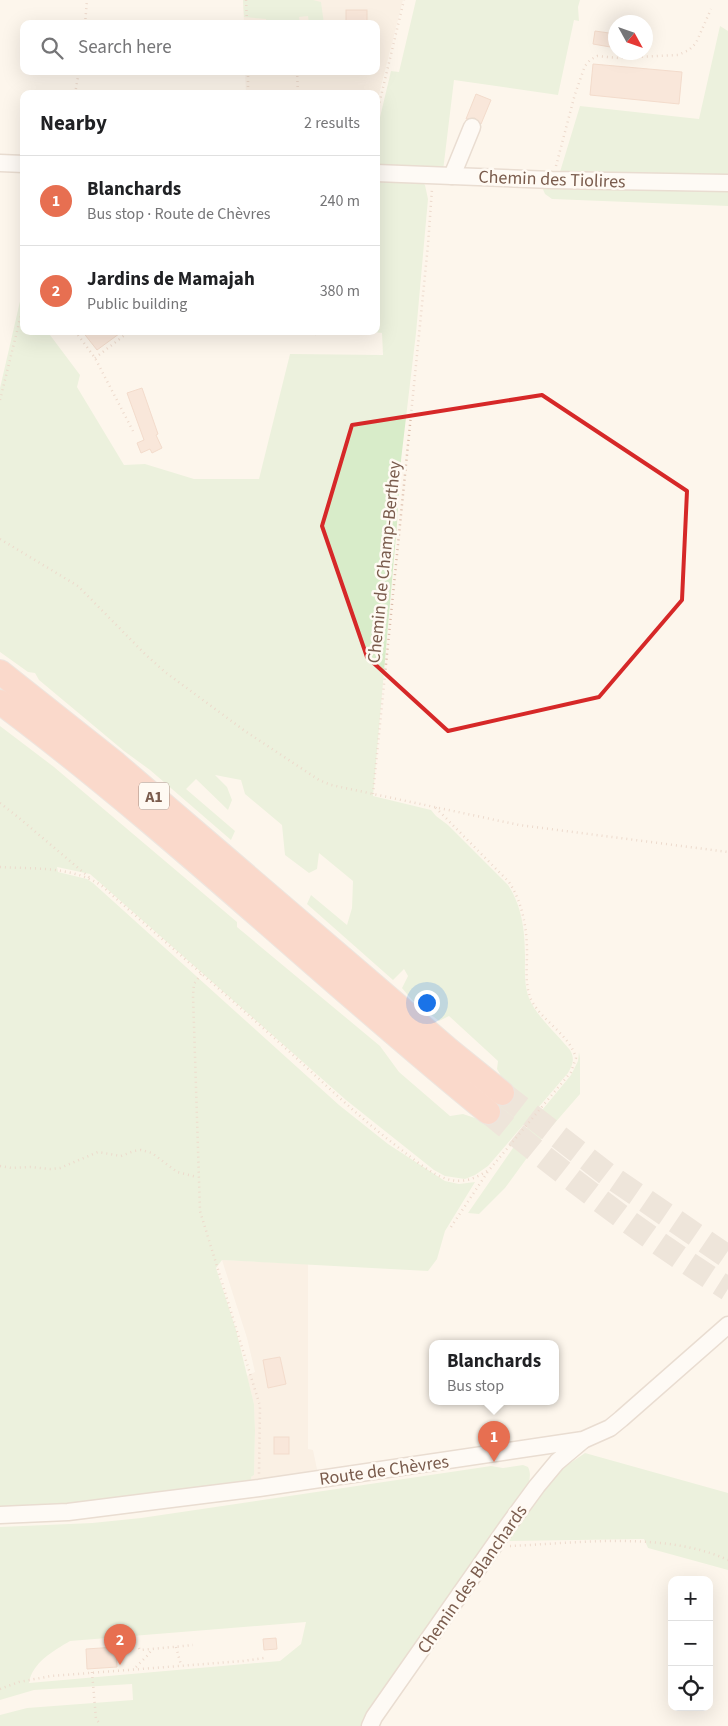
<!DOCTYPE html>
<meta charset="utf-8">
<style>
body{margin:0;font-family:"Source Sans 3",sans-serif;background:#f2f2f2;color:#202124}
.controls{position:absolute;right:15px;bottom:15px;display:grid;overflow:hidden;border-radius:10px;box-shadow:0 5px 20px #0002}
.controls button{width:45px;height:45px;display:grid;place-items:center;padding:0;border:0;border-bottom:1px solid #e0e0e0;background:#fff;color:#202124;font:25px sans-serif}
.compass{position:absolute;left:608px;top:15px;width:45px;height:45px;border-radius:50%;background:#fff;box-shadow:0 5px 20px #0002;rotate:130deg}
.you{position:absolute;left:426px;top:1002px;width:18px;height:18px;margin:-12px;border:4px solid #fff;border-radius:50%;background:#1a73e8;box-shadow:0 0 0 8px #1a73e833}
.badge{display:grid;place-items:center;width:32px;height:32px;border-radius:50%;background:#e76f51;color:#fff;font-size:16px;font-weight:700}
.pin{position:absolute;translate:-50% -41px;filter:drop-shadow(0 1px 2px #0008)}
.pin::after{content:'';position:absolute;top:26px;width:18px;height:15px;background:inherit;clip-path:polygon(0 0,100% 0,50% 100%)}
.popup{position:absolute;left:429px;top:1340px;width:130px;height:65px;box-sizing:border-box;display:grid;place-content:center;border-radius:10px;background:#fff;filter:drop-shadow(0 1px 4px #0005);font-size:16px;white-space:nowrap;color:#757577}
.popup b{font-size:19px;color:#202124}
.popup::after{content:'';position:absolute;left:50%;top:100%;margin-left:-10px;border:10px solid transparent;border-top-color:#fff}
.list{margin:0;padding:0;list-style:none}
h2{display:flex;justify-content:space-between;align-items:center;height:65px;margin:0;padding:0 20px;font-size:21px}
h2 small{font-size:16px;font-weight:400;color:#757577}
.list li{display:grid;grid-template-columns:32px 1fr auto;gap:15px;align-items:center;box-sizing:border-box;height:90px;padding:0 20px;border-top:1px solid #e0e0e0}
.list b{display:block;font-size:19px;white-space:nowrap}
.list p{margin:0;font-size:16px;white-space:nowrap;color:#757577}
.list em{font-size:16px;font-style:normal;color:#757577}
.icon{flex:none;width:28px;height:28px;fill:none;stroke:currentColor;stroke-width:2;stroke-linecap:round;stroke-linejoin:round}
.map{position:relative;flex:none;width:728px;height:1726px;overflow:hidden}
.search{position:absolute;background:#fff;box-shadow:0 5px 20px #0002;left:20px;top:20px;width:360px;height:55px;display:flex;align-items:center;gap:12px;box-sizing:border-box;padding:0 18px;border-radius:10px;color:#757577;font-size:19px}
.panel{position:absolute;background:#fff;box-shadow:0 5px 20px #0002;left:20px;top:90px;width:360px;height:245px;border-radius:10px}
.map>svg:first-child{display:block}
.residential{fill:#f5e8da}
.green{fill:#d8ecc9;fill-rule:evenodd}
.building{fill:#f3d5c3;stroke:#e6bba3}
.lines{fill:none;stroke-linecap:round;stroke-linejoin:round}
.highway-tunnel{stroke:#dcd0c4;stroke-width:24;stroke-dasharray:24 12;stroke-linecap:butt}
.minor-casing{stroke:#d1beb0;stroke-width:19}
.highway-casing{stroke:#dad1cd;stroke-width:26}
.path{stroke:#d9b8a5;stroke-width:2.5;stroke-dasharray:1 4;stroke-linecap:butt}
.minor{stroke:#fff;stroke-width:16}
.highway{stroke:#f7b7a3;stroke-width:24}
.marked{fill:none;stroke:#d62828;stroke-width:4;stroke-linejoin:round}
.labels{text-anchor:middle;stroke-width:5;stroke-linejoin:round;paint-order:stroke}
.shield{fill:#fffaf3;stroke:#a28b7f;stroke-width:1}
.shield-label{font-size:16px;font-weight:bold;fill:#7a5c4d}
.street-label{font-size:18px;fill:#7a5c4d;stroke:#fffaf3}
</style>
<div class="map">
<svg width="728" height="1726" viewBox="0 0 728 1726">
<rect width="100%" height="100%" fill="#fdf6ec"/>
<g class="residential">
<path d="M243,0H403L376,106V94H246L245,71H376V24H244Z"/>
<path d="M222,1260L308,1264V1449L313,1450L318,1474L252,1483L251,1477L254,1475L255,1430L254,1404L247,1376L255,1372L247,1338Z"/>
</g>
<g class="green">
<path d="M243,0H313L321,2L324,24H309L308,16L299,17L300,24H267L266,19L244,17Z"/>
<path d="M416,0H580L578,7L579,21L574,20L558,95L454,80L443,171L376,168V134L391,71L399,72Z"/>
<path d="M720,26L728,31V206L552,199L545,194L541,185H556L580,106L699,119Z"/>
<path d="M376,178L421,181L425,185L428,199L416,333L401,460L397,524L373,796L431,810L436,816L448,825L508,885C522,906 525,931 525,956C525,970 524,985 529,998C536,1016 558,1035 570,1050C575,1059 573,1064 568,1073L488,1166L475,1175L465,1179L445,1176L434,1170L346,1100L90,874L57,867L58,872L87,879L93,883L339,1105L388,1144L445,1181L459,1184L475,1182L445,1231L437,1259L428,1271L222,1260L216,1268L236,1330L254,1404L255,1430L254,1475L251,1477L252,1483L66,1507L0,1510V726L54,767L237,922V927L380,1046L399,1072L450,1116L463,1114L478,1119L489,1112L503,1088L502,1078L497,1069L498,1061L449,1016L439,1021L412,1000L402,988L408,976L404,969L393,980L307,904L311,895L347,925L352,908L353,881L319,853L317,869L309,873L285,855L282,825L245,794L241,780L215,775L227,787L232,800L228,810L196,779L186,789L235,831L231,840L150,770L124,751L39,680L35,673L28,672L0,652V388L21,297L24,300V331H47L80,375L77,387L124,465L145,464L194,479H259L290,354L383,355L382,333L364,331H376Z"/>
<path d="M579,1052L580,1058V1094L540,1140L505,1188L479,1214L468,1213L524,1132L571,1075L578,1061Z"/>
<path d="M585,1453L728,1493V1570L648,1548L644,1539L504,1541L535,1498L563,1468Z"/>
<path d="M523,1465L528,1467C532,1475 529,1482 526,1490L362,1726H0V1715L27,1708L133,1700L132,1684L34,1690L0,1700V1527L92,1523L141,1518L491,1466L503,1468ZM306,1622L301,1644L280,1661L29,1683C32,1663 53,1651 70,1641Z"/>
</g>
<g class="building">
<rect x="346" y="10" width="21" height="14"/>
<path d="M595,31L616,34V48L593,44Z"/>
<path d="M593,64L682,72L679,104L590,95Z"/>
<path d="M476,94L491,100L481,124L475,118L466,119Z"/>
<path d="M82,331H123L97,350Z"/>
<path d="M142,388L158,434L156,435L162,448L152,453L150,449L141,453L137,443L144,440L127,393Z"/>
<path d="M280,1357L286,1384L268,1388L263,1360Z"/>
<rect x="274" y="1437" width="15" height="17"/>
<path d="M276,1638L277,1649L264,1650L263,1639Z"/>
<path d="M116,1647L117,1667L87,1669L86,1649Z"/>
</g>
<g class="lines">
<g class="highway-tunnel">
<path d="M502,1093L608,1175L728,1257"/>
<path d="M488,1112C565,1175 643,1236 728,1289"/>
</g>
<g class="minor-casing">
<g id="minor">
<path d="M0,163L24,164"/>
<path d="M376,173L552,180L728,183"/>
<path d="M452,176L472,127"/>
<path d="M0,1515L68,1512L163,1500L259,1488L583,1440L610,1428L621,1419L728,1325"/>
<path d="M370,1726L374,1717L507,1527L537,1486L557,1462L582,1441"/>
</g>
</g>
<g class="highway-casing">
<g id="highway">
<path d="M0,672L116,764L449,1050L502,1093"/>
<path d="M0,702C170,829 323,978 488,1112"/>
</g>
</g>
<g class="path">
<path d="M246,0L247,24"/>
<path d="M85,24L87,0"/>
<path d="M248,71V94"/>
<path d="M297,71L298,94"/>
<path d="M75,94L79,71"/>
<path d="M376,117L404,0"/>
<path d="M556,166L575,94L585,66L590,60L597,56L619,58L678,55L689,50L696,43L711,9"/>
<path d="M75,331L95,358L133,431"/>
<path d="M290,331L316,334"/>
<path d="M95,358L130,331"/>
<path d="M0,400L24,303"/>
<path d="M0,539L78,586L145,654L165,672L245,731L319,780L331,785L519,825L728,852"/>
<path d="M373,794L428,245L432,189"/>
<path d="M0,803L18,817L90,878"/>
<path d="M0,867C34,869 73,866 102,886C165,942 229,997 292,1054C328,1087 363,1121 403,1151C416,1161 431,1174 447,1179C463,1184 477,1178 490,1169L571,1072L576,1058C569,1033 540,1021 530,997C525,983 527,967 527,952C527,927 522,902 509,882L435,807"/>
<path d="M201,974L194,984L193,995L200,1211L260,1406L259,1474"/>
<path d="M0,1166L12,1168L30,1167L50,1169L60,1168L98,1152L121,1156L134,1151L141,1150L152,1153L177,1172L197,1177"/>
<path d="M451,1227L489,1170"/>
<path d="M510,1546C578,1543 665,1531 728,1560"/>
<path d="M176,1647L181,1665"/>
<path d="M139,1648L140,1650L152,1649"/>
<path d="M136,1667L148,1655L152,1649L193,1645"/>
<path d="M92,1672L96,1719L101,1725"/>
<path d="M0,1689L19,1682L51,1676L243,1661L264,1658"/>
</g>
<use href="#minor" class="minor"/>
<use href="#highway" class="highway"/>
</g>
<path d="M0 0H728V1726H0ZM542,395L687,491L682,600L599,697L448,731L367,657L322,526L352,425Z" fill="#fdf6ec" fill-opacity=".55" fill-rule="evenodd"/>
<path class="marked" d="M542,395L687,491L682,600L599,697L448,731L367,657L322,526L352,425Z"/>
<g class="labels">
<rect class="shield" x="139" y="782.5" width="30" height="27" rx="4"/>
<g class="shield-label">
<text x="154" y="802">A1</text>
</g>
<g class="street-label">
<text transform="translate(552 179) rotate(2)" y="6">Chemin des Tiolires</text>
<text transform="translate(384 562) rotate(-84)" y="6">Chemin de Champ-Berthey</text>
<text transform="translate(384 1470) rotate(-8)" y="6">Route de Chèvres</text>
<text transform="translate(472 1579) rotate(-55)" y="6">Chemin des Blanchards</text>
</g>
</g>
</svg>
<div class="controls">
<button>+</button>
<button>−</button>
<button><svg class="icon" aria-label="locate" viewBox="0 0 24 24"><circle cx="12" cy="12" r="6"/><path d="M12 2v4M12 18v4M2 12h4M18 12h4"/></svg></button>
</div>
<svg class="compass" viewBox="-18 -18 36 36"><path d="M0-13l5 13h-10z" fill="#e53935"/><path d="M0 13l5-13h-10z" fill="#757577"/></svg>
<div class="you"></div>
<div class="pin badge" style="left:494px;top:1462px">1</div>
<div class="popup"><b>Blanchards</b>Bus stop</div>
<div class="pin badge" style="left:120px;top:1665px">2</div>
<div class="search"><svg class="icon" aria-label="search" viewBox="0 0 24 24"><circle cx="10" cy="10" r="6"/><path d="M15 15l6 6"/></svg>Search here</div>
<section class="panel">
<h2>Nearby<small>2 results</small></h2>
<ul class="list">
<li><span class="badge">1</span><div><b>Blanchards</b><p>Bus stop · Route de Chèvres</p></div><em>240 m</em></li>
<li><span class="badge">2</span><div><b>Jardins de Mamajah</b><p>Public building</p></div><em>380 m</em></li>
</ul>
</section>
</div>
